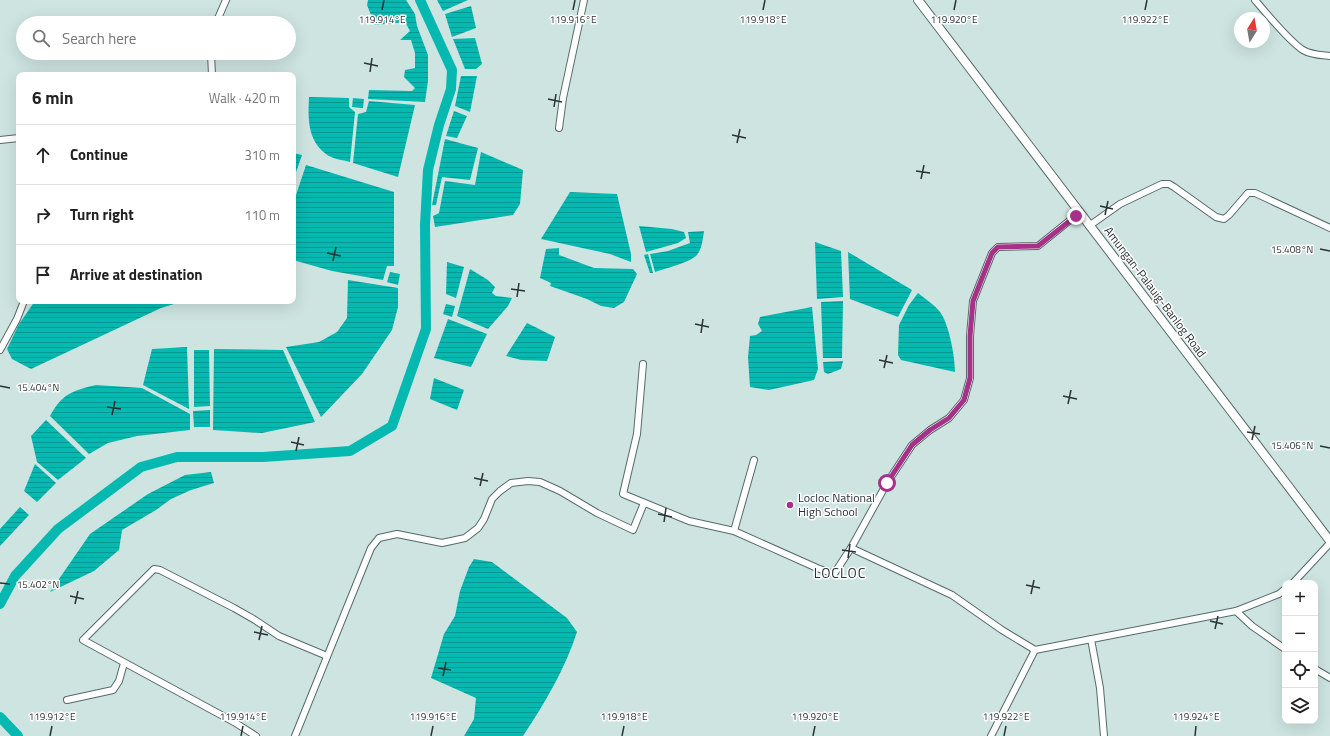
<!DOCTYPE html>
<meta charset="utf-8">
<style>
body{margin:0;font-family:"Titillium Web",sans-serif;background:#f2f2f2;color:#222}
.controls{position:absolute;right:12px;bottom:12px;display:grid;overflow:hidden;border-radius:8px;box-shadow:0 4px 16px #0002}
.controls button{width:36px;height:36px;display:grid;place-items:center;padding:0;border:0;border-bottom:1px solid #e0e0e0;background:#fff;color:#222;font:20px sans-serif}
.compass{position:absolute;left:1234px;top:12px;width:36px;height:36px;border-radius:50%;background:#fff;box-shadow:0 4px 16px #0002;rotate:11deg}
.stop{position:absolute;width:12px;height:12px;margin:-9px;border:3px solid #a63189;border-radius:50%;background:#fff}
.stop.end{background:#a63189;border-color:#fff;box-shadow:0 1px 4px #0008}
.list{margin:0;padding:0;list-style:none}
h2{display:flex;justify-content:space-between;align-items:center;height:52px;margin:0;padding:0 16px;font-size:17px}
h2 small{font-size:13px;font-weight:400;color:#767676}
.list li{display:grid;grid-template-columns:26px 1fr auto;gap:12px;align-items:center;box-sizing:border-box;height:60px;padding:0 16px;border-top:1px solid #e0e0e0}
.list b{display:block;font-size:15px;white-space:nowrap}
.list em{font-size:13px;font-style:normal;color:#767676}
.icon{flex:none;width:22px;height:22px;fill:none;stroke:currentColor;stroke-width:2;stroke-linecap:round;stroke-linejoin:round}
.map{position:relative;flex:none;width:1330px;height:736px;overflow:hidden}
.search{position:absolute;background:#fff;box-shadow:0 4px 16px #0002;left:16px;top:16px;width:280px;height:44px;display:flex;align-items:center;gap:10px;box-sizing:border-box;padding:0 14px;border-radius:22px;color:#767676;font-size:15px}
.panel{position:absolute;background:#fff;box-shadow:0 4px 16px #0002;left:16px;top:72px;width:280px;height:232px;border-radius:8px}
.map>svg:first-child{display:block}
.water{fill:url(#water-rules)}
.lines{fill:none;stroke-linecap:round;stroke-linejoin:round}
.river{stroke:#05b9b1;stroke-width:10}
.minor-casing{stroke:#566a68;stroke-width:8}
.secondary-casing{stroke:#566a68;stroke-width:10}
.minor{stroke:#fff;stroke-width:6}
.secondary{stroke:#fff;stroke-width:8}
.route{stroke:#a63189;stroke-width:5}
.ticks{fill:none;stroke:#2a3332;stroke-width:1.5}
.poi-dot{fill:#a63189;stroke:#fff;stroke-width:1.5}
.labels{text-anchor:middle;stroke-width:3;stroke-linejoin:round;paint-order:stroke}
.street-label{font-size:12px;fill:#2a3332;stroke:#fff}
.poi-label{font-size:12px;fill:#2a3332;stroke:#fff;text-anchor:start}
.quarter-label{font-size:14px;letter-spacing:1px;fill:#2a3332;stroke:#fff}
.ticks-label{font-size:10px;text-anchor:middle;fill:#2a3332;stroke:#fff;stroke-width:3;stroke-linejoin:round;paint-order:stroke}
</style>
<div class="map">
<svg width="1330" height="736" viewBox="0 0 1330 736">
<defs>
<pattern id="water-rules" width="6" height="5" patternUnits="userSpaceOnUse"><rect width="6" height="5" fill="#05b9b1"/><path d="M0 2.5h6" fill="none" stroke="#079791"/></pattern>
</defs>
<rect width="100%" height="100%" fill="#cde4e1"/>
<g class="water">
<path d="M368,0H406L415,14L417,26L428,55V81L425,102L368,99L369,90L412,91L415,88L404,77L405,70L415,68V53L411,40H400L410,31L405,22L375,25L367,5Z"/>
<path d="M437,0H468L443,11Z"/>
<path d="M471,6L476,28L452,37L445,14Z"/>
<path d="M475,38L482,64L476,69H465L453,39Z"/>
<path d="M461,76H477L470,112L455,106Z"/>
<path d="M309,97L349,98V107L355,112L350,162C343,160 332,159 326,154C307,140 308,117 309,97Z"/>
<path d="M353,98L364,99L363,108L352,107Z"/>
<path d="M369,101L415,105L398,177L353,163L358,114L366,112Z"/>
<path d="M454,111L467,116L457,138L446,136Z"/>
<path d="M445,139L478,148L470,180L442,177L436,205H432Z"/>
<path d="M481,152L523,170L520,204L513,215L435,227L433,216L439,213L445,181L475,185Z"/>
<path d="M293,153L302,155L293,181Z"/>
<path d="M306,165L394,192V266H387L383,280L332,271L293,260V204Z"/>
<path d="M570,192L617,194L631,254V262L610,254L541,239Z"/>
<path d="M639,226L672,229L684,232L686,238L678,243L646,252Z"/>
<path d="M704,231C703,238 702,249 697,255C689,263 666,268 655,272L650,254L668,251L690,243L688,232Z"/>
<path d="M815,242L841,251L843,297L817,299Z"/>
<path d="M559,248V255L594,268L633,269L637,274L624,302L614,308L601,306L587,299L550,286L551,283L540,278L546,249Z"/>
<path d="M848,252L912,290L898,317L850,299Z"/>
<path d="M648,254L653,273H650L644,255Z"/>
<path d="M447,262L464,267L456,298L446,294Z"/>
<path d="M470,269L488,280L495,287L492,293L496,296L512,298L508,306L488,329L457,316Z"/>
<path d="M390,272L400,274L398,285L387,282Z"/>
<path d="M348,280L398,288V307L392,330L362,374L321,417L286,347L319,342L337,332L347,318Z"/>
<path d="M918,293C925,299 935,305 940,312C949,324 955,356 955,372L901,360L898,355L899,325L909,305Z"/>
<path d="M35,301H184L161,308L31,369L12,359L7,349L19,324Z"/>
<path d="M843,301L842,358H823L821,302Z"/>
<path d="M446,304L455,306L452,317L443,314Z"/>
<path d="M812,307L818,369L814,380L769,390L750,387L748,357L750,336L756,335L762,331L758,324L760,317Z"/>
<path d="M448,319L487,334L471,367L434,358Z"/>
<path d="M527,323L555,337L547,361L521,360L506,356Z"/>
<path d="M187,347L189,409L143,385L152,349Z"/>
<path d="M214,349L283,350L315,422L262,433L213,430Z"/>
<path d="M194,350H209L210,406L194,407Z"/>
<path d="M843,361L841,369L828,374L824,372L823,362Z"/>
<path d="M434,378L464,390L457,410L430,399Z"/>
<path d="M96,385L142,388L190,414V430L137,436L108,443L89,454L50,416C63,393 72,391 96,385Z"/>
<path d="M210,410V427H194L193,411Z"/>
<path d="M46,420L86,458L58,480L37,462L31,436Z"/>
<path d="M35,464L56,483L37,502L24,491Z"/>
<path d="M211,472L214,483L191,490L171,499L156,510L122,530L119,550L94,571L50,592L90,534L148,494L185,475Z"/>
<path d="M20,507L29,515L0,546V529Z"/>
<path d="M474,559L492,562L567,618L577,632C565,669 545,703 523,736H464L474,719L476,698L431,678L444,634L455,616L460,591L469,567Z"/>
</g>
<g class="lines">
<g class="river">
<path d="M0,604L15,576L58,529L141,467L177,457H263L350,451L392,426L426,329L425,225L428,170L439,125L451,89L452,70L420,0"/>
<path d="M0,717L18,736"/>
</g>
<g class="minor-casing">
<g id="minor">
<path d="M1255,0C1266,13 1290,42 1303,50C1311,55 1321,55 1330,56"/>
<path d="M216,23L226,0"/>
<path d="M211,53L212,75"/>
<path d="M559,128L563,98L584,0"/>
<path d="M0,140L19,138"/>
<path d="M1079,213L1038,246L998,247L992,253L973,301L970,336V378L964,400L949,418L930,430L912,445L887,483L851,548L952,595L1002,630L1035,650L1236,611L1279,594L1285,589"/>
<path d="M1089,226L1120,204L1162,184H1169L1174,187L1216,217L1224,219L1229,215L1248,193H1255L1330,228"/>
<path d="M0,350L17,319L24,301"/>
<path d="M643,364L637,434L623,494L689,521L734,531L817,568L834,574L851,548"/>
<path d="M734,531L754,460"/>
<path d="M1293,583L1330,543"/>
<path d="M1236,611L1252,626L1285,649"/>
<path d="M1091,639L1100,688L1104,736"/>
<path d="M1315,669L1330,678"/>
<path d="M67,700L113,690L119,681L124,663"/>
<path d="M256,736L234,722L83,640L154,569L160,570L234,608L255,620L279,636L327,656"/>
<path d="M295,736L371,548L379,538L397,534L442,543L465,538L478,528L484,519L492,499L500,491L511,483L528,481L540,482L560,491L597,513L633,530L644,503"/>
<path d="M991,736L1035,650"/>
</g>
</g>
<g class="secondary-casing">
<path id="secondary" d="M918,0L1330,541"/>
</g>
<use href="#minor" class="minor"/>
<use href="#secondary" class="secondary"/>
</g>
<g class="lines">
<path class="route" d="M887,483L912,445L930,430L949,418L964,400L970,378V336L973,301L992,253L998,247L1038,246L1076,216"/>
</g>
<path class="ticks" d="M382,10L384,0M573,10L575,0M763,10L765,0M954,10L956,0M1145,10L1147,0M364,63L378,66M370,72L372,58M548,99L562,102M554,107L556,94M732,135L746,138M737,143L740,129M916,171L930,173M921,179L924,165M1100,206L1113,209M1105,215L1108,201M1320,249L1330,251M327,253L341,256M333,261L336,247M511,289L525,291M517,297L519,283M695,324L709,327M701,333L703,319M879,360L893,363M884,368L887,355M0,386L10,388M1063,396L1077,399M1068,404L1071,390M107,407L121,409M112,415L115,401M1247,432L1260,434M1252,440L1255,426M291,442L304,445M1320,446L1330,448M296,451L299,437M474,478L488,481M480,486L483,473M658,514L672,517M664,522L666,508M842,550L856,552M848,558L850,544M0,583L10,584M1026,585L1040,588M1031,594L1034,580M70,596L84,599M75,604L78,591M1210,621L1223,624M1215,629L1218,616M254,632L268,635M259,640L262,626M438,668L451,670M443,676L446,662M50,736L52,726M241,736L243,726M431,736L433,726M622,736L624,726M813,736L815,726M1004,736L1006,726M1195,736L1196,726"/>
<circle class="poi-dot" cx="790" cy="505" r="4"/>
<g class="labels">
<g class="street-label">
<text transform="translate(1155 292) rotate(53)" y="4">Amungan-Palauig-Banlog Road</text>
</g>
<g class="poi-label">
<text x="798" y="502">Locloc National<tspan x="798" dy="14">High School</tspan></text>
</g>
<g class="quarter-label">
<text x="840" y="578">LOCLOC</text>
</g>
</g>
<g class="ticks-label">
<text x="382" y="23">119.914°E</text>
<text x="573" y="23">119.916°E</text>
<text x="763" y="23">119.918°E</text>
<text x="954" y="23">119.920°E</text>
<text x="1145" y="23">119.922°E</text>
<text x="1292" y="253">15.408°N</text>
<text x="38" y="391">15.404°N</text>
<text x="1292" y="449">15.406°N</text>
<text x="38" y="588">15.402°N</text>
<text x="52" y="720">119.912°E</text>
<text x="243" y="720">119.914°E</text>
<text x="433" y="720">119.916°E</text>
<text x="624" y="720">119.918°E</text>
<text x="815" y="720">119.920°E</text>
<text x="1006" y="720">119.922°E</text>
<text x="1196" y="720">119.924°E</text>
</g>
</svg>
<div class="controls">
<button>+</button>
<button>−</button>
<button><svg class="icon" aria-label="locate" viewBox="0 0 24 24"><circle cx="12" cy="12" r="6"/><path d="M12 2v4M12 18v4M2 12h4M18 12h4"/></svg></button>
<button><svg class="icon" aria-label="layers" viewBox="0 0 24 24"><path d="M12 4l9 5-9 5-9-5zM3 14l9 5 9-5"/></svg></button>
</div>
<svg class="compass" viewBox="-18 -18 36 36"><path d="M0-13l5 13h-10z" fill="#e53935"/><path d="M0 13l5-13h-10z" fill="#767676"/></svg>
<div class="stop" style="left:887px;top:483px"></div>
<div class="stop end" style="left:1076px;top:216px"></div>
<div class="search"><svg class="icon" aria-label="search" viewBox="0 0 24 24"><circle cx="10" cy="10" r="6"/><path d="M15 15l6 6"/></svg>Search here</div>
<section class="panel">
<h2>6 min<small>Walk · 420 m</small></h2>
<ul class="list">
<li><svg class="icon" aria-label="ahead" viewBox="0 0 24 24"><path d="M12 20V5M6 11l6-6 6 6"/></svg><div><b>Continue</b></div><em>310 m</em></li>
<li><svg class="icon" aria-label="right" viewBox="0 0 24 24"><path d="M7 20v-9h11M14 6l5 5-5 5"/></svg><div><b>Turn right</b></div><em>110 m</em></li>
<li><svg class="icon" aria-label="arrive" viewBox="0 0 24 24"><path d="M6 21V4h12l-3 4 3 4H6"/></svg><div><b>Arrive at destination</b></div></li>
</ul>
</section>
</div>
